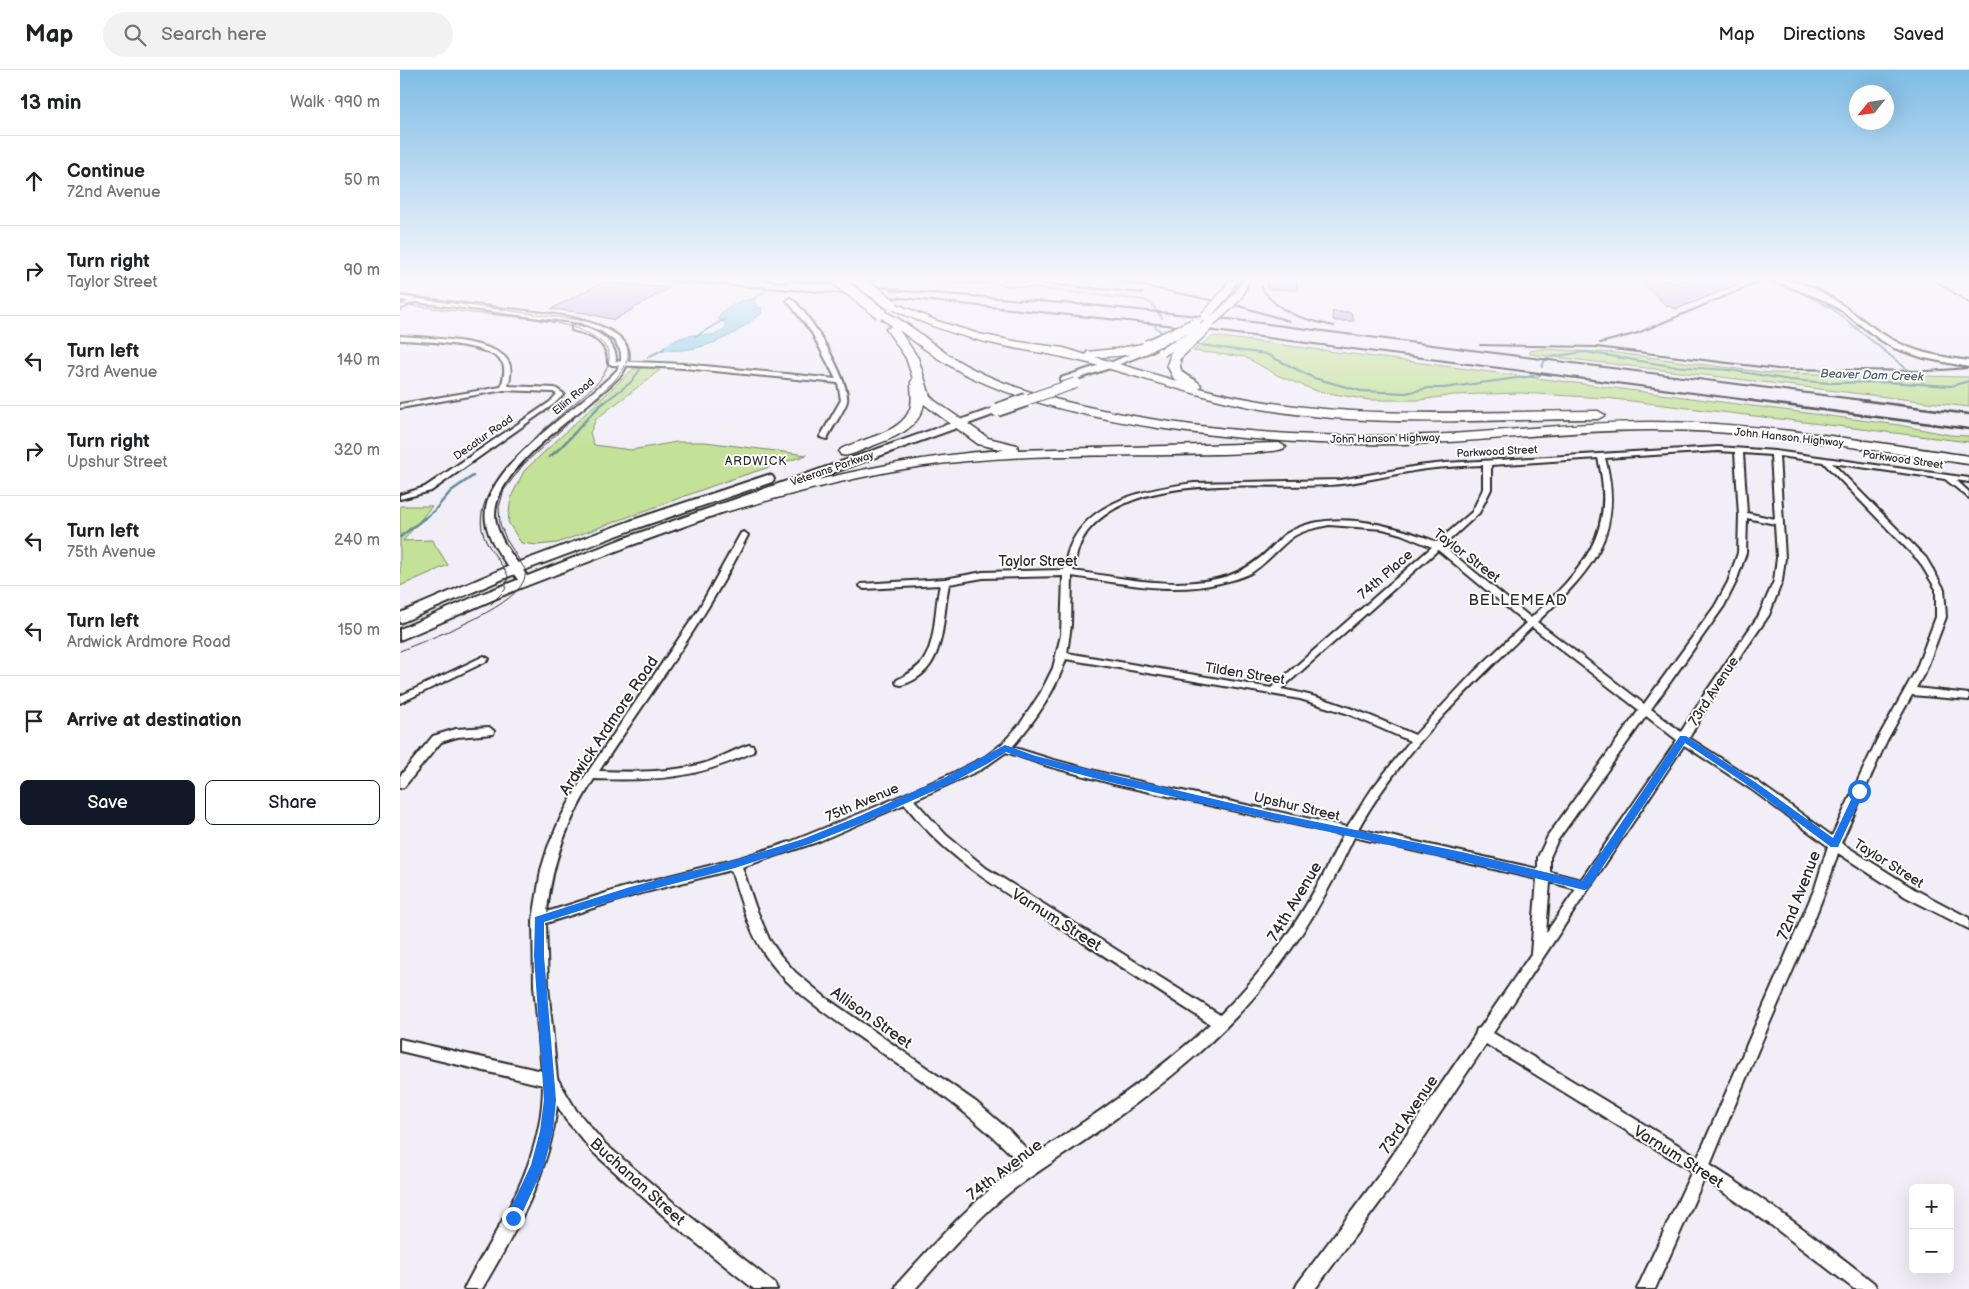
<!DOCTYPE html>
<meta charset="utf-8">
<style>
body{margin:0;font-family:"Balsamiq Sans",sans-serif;background:#f2f2f2;color:#202124}
.controls{position:absolute;right:15px;bottom:15px;display:grid;overflow:hidden;border-radius:8px;box-shadow:0 5px 20px #0002}
.controls button{width:45px;height:45px;display:grid;place-items:center;padding:0;border:0;border-bottom:1px solid #e0e0e0;background:#fff;color:#202124;font:25px sans-serif}
.compass{position:absolute;left:1449px;top:15px;width:45px;height:45px;border-radius:50%;background:#fff;box-shadow:0 5px 20px #0002;rotate:240deg}
.stop{position:absolute;width:15px;height:15px;margin:-11px;border:4px solid #1a73e8;border-radius:50%;background:#fff}
.stop.end{background:#1a73e8;border-color:#fff;box-shadow:0 1px 5px #0008}
.list{margin:0;padding:0;list-style:none}
h2{display:flex;justify-content:space-between;align-items:center;height:65px;margin:0;padding:0 20px;font-size:21px}
h2 small{font-size:16px;font-weight:400;color:#757577}
.list li{display:grid;grid-template-columns:32px 1fr auto;gap:15px;align-items:center;box-sizing:border-box;height:90px;padding:0 20px;border-top:1px solid #e0e0e0}
.list b{display:block;font-size:19px;white-space:nowrap}
.list p{margin:0;font-size:16px;white-space:nowrap;color:#757577}
.list em{font-size:16px;font-style:normal;color:#757577}
.actions{display:flex;gap:10px;padding:15px 20px}
.actions a{flex:1;padding:11px 0;border:1px solid #111827;border-radius:8px;text-align:center;font-size:18px;color:#111827}
.actions .main{background:#111827;color:#fff}
.icon{flex:none;width:28px;height:28px;fill:none;stroke:currentColor;stroke-width:2;stroke-linecap:round;stroke-linejoin:round}
.map{position:relative;flex:none;width:1569px;height:1219px;overflow:hidden}
header{display:flex;align-items:center;gap:30px;box-sizing:border-box;height:70px;padding:0 25px;background:#fff;border-bottom:1px solid #e0e0e0}
header strong{font-size:24px}
nav{display:flex;gap:28px;margin-inline-start:auto;font-size:18px}
.search{width:350px;height:45px;background:#f2f2f2;display:flex;align-items:center;gap:12px;box-sizing:border-box;padding:0 18px;border-radius:28px;color:#757577;font-size:19px}
main{display:flex}
aside{flex:1;background:#fff}
.map>svg:first-child{display:block}
.green{fill:#c4e198;stroke:#788662}
.water{fill:#80cbe1;stroke:#5e8b98}
.lines{fill:none;stroke-linecap:round;stroke-linejoin:round}
.stream-far1{stroke:#5e8b98;stroke-width:2}
.stream{stroke:#5e8b98;stroke-width:2.5}
.building{fill:#baacdd;stroke:#2b2b2b}
.minor-casing{stroke:#2b2b2b;stroke-width:4}
.tertiary-casing{stroke:#2b2b2b;stroke-width:4}
.secondary-casing{stroke:#2b2b2b;stroke-width:4}
.primary-casing{stroke:#2b2b2b;stroke-width:4}
.motorway-casing{stroke:#2b2b2b;stroke-width:3}
.minor{fill:#fff;fill-rule:evenodd}
.tertiary{fill:#fff;fill-rule:evenodd}
.secondary{fill:#fff;fill-rule:evenodd}
.primary{fill:#fff;fill-rule:evenodd}
.motorway{fill:#fff;fill-rule:evenodd}
.tram{stroke:#2b2b2b;stroke-width:1}
.rail-far1{stroke:#2b2b2b;stroke-width:2}
.rail{stroke:#2b2b2b;stroke-width:2.5}
.secondary-bridge-casing{stroke:#2b2b2b;stroke-width:11;stroke-linecap:butt}
.primary-bridge-far1-casing{stroke:#2b2b2b;stroke-width:12;stroke-linecap:butt}
.primary-bridge-casing{stroke:#2b2b2b;stroke-width:16;stroke-linecap:butt}
.motorway-bridge-casing{stroke:#2b2b2b;stroke-width:14;stroke-linecap:butt}
.secondary-bridge{stroke:#fff;stroke-width:8}
.primary-bridge-far1{stroke:#fff;stroke-width:10}
.primary-bridge{stroke:#fff;stroke-width:12}
.motorway-bridge{stroke:#fff;stroke-width:11}
.route{fill:#1a73e8}
.labels{text-anchor:middle;stroke-width:4;stroke-linejoin:round;paint-order:stroke}
.far-street-label{font-size:11px;fill:#2b2b2b;stroke:#fff}
.far-water-label{font-size:12px;font-style:italic;fill:#445b62;stroke:#fff}
.far-neighbourhood-label{font-size:12px;letter-spacing:1px;fill:#2b2b2b;stroke:#fff}
.street-label{font-size:14px;fill:#2b2b2b;stroke:#fff}
.neighbourhood-label{font-size:15px;letter-spacing:1px;fill:#2b2b2b;stroke:#fff}
.near-street-label{font-size:16px;fill:#2b2b2b;stroke:#fff}
</style>
<header>
<strong>Map</strong>
<div class="search"><svg class="icon" aria-label="search" viewBox="0 0 24 24"><circle cx="10" cy="10" r="6"/><path d="M15 15l6 6"/></svg>Search here</div>
<nav><a>Map</a><a>Directions</a><a>Saved</a></nav>
</header>
<main>
<aside>
<h2>13 min<small>Walk · 990 m</small></h2>
<ul class="list">
<li><svg class="icon" aria-label="ahead" viewBox="0 0 24 24"><path d="M12 20V5M6 11l6-6 6 6"/></svg><div><b>Continue</b><p>72nd Avenue</p></div><em>50 m</em></li>
<li><svg class="icon" aria-label="right" viewBox="0 0 24 24"><path d="M7 20v-9h11M14 6l5 5-5 5"/></svg><div><b>Turn right</b><p>Taylor Street</p></div><em>90 m</em></li>
<li><svg class="icon" aria-label="left" viewBox="0 0 24 24"><path d="M17 20v-9H6M10 6l-5 5 5 5"/></svg><div><b>Turn left</b><p>73rd Avenue</p></div><em>140 m</em></li>
<li><svg class="icon" aria-label="right" viewBox="0 0 24 24"><path d="M7 20v-9h11M14 6l5 5-5 5"/></svg><div><b>Turn right</b><p>Upshur Street</p></div><em>320 m</em></li>
<li><svg class="icon" aria-label="left" viewBox="0 0 24 24"><path d="M17 20v-9H6M10 6l-5 5 5 5"/></svg><div><b>Turn left</b><p>75th Avenue</p></div><em>240 m</em></li>
<li><svg class="icon" aria-label="left" viewBox="0 0 24 24"><path d="M17 20v-9H6M10 6l-5 5 5 5"/></svg><div><b>Turn left</b><p>Ardwick Ardmore Road</p></div><em>150 m</em></li>
<li><svg class="icon" aria-label="arrive" viewBox="0 0 24 24"><path d="M6 21V4h12l-3 4 3 4H6"/></svg><div><b>Arrive at destination</b></div></li>
</ul>
<div class="actions"><a class="main">Save</a><a>Share</a></div>
</aside>
<div class="map">
<svg width="1569" height="1219" viewBox="0 0 1569 1219">
<rect width="100%" height="100%" fill="#f1eef8"/>
<filter id="ink" filterUnits="userSpaceOnUse"><feTurbulence type="fractalNoise" baseFrequency=".02" numOctaves="2"/><feDisplacementMap in="SourceGraphic" scale="10" xChannelSelector="R" yChannelSelector="G"/><feConvolveMatrix kernelMatrix="1 2 1 2 8 2 1 2 1" color-interpolation-filters="sRGB"/></filter>
<g filter="url(#ink)">
<g class="green">
<path d="M813,266L1499,355L1550,365L1569,366V372L1206,328L1119,323L1054,325L1020,330H969L917,321L879,306L845,287L793,281Z"/>
<path d="M1143,279L1216,283L1369,303L1569,307V337L1130,284L1129,281Z"/>
<path d="M248,298L260,300L196,349L190,363L194,375L231,380L277,372H305L407,385L326,411L157,473L137,475L121,473L108,452L111,427L124,401L233,299Z"/>
<path d="M0,436H32L3,471L32,470L48,495L0,516Z"/>
</g>
<path class="water" d="M354,229L356,237L362,238L361,244C351,250 340,261 329,266C308,277 285,282 261,280C268,273 283,266 293,265C308,264 313,269 326,257L325,253L318,249C324,235 340,230 354,229Z"/>
<g class="lines">
<g class="stream-far1">
<path d="M524,210L551,213H588L744,230L751,233L762,248"/>
<path d="M1360,210L1401,223L1430,237L1523,312"/>
<path d="M380,212L382,210"/>
<path d="M352,230L366,220"/>
<path d="M755,256L763,264"/>
<path d="M296,266L325,249"/>
<path d="M793,274L866,284L914,308L961,321L1006,323L1029,318H1044L1140,305"/>
<path d="M248,287L264,279"/>
<path d="M1142,297L1145,289L1150,287L1185,282L1271,296L1329,300L1390,310L1430,313L1486,312L1551,316L1569,311"/>
<path d="M206,331L230,313L240,300"/>
</g>
<g class="stream">
<path d="M149,387C172,371 185,346 207,330"/>
<path d="M0,467L34,441L51,421L73,406"/>
</g>
</g>
<g class="building">
<path d="M867,210H896L897,220L867,219Z"/>
<path d="M1241,210H1264L1274,213L1283,210H1349L1277,239L1265,235Z"/>
<path d="M203,212L269,218L214,250L186,243L151,239Z"/>
<path d="M932,242H951L954,251H934Z"/>
</g>
<g class="lines">
<g class="minor-casing">
<g id="minor">
<path d="M15,228L18,230L17,231L0,239V235Z"/>
<path d="M390,228C407,238 451,312 447,331C445,340 431,359 427,369L420,367L441,330L438,313L284,298L212,295L209,293L212,291L284,294L436,309L412,263L387,230Z"/>
<path d="M0,266C24,268 99,269 109,293C112,300 110,309 108,316L155,318L164,324L154,334L31,421L0,429V425L25,417L150,332L157,324L153,322L104,320L0,338V334L101,317C103,310 106,300 103,294C94,273 21,271 0,270Z"/>
<path d="M1318,377L1375,381L1569,408V412L1556,410L1569,422V428L1545,409L1432,393L1526,488L1544,519L1546,547L1526,600L1516,618L1569,624V630L1512,625L1487,670L1441,773L1514,819L1569,848V859L1506,827L1438,783C1421,838 1397,890 1374,943C1352,993 1331,1044 1310,1095C1367,1131 1421,1171 1474,1213L1477,1219H1454L1371,1155L1304,1109L1255,1219H1237L1292,1101L1086,974L989,1120L915,1219H895L898,1213L977,1108L1075,965L1077,959L1080,958L1131,884L1137,809L954,767C945,785 937,804 927,821C900,871 866,917 826,957C785,998 738,1033 691,1066C664,1085 636,1102 610,1122C575,1150 546,1185 515,1219H495L498,1213C537,1170 574,1129 621,1095C573,1042 512,1004 455,964C425,943 393,922 371,893C350,867 341,831 331,800L234,825L146,853L148,916L157,1008L176,1040L204,1073L287,1144L374,1213L377,1219H354L275,1156L194,1083L166,1050L157,1035C150,1103 116,1161 82,1219H64C72,1202 83,1185 92,1169C120,1121 143,1071 143,1015L0,981V969L142,1001L134,916L133,850L141,800L148,777L161,747L179,715L297,542L341,463L344,462L348,465C307,549 250,623 199,701C234,702 269,703 302,694C319,689 333,680 349,675L353,676L354,679L353,682C294,709 258,711 194,709C167,752 152,791 147,842L222,818L340,788L390,772L464,742L551,704L585,687L602,674L620,654L641,622L653,598L661,565L663,506L583,508L549,514C541,551 548,602 501,615L497,614L496,612L497,610C507,605 516,600 523,591C537,570 534,539 540,515L464,519L460,516L461,514L545,509L583,502L664,500C666,494 666,488 668,482C685,430 748,419 794,413L940,410L1018,396L1045,393ZM1318,381L1335,382L1339,445L1338,483L1328,512L1315,536L1244,634L1137,552C1190,502 1226,465 1205,388ZM1343,383L1371,385L1375,449L1347,443ZM1379,386L1423,392L1519,491L1536,519V547L1516,600L1477,670L1432,766L1359,713L1289,668L1312,628L1369,545L1382,511L1385,488ZM1198,388C1217,463 1183,499 1131,548L1043,476L1079,443L1091,419V395ZM1083,395V419L1072,442L1037,472C994,455 928,437 886,464C881,467 876,473 872,477C859,490 846,500 828,506C777,521 724,508 673,501C676,487 678,474 687,462C739,397 867,422 941,414C967,411 993,404 1019,400C1040,397 1062,396 1083,395ZM1347,448L1375,454L1377,488L1374,511L1359,545L1304,625L1281,662L1251,639L1324,536L1336,512L1346,483ZM929,455L983,459L1001,464L1032,477L871,618L667,583L671,555L672,506C722,513 771,525 820,513C830,511 840,508 849,504C865,495 876,480 890,469C901,460 916,458 929,455ZM1038,480L1126,553L1074,602L1015,665C972,646 928,627 881,619ZM1132,557L1239,640L1148,766L1138,787V799L958,759C1000,683 1070,617 1132,557ZM666,589L900,629L946,643L1010,671L972,719L947,757L714,706L650,689L612,677C635,651 655,622 666,589ZM1246,646L1277,670L1269,682L1181,810L1150,802V787L1157,771ZM1284,675L1351,719L1428,776L1415,818L1298,1087L1093,963ZM606,682L648,696L714,714L943,765C934,782 927,800 917,816C891,864 858,907 820,945L586,798L546,765L514,730L582,699ZM505,734C544,787 601,820 656,855C708,888 759,921 810,954C756,1004 695,1045 633,1086L610,1061L576,1032L426,928L395,902L380,885L369,869L355,836L342,797L417,772ZM1150,812L1176,819L1146,863Z"/>
<path d="M84,586L89,589L87,591L0,633V626Z"/>
<path d="M89,657L94,661L93,664L57,667L41,672L4,717L0,718V706L33,666L56,659Z"/>
</g>
</g>
<g class="tertiary-casing">
<g id="tertiary">
<path d="M0,226C33,230 66,234 98,238C127,242 260,247 222,304C192,338 84,400 96,453C101,475 119,493 131,512L129,514H121C109,496 89,475 86,452C77,398 185,335 217,300L221,291V282L215,271L201,261L180,253L0,230Z"/>
<path d="M172,256C191,255 222,273 215,295L208,293C209,272 190,265 172,260Z"/>
</g>
</g>
<g class="secondary-casing">
<g id="secondary">
<path d="M830,210H837L829,225H823L822,223Z"/>
<path d="M842,210H849L843,224L839,226L835,224Z"/>
<path d="M1373,210C1418,206 1456,250 1491,269C1515,283 1542,287 1569,291V297L1524,288L1494,278L1479,269L1442,241L1426,231Z"/>
<path d="M752,275L755,276V280L712,297L705,295Z"/>
</g>
</g>
<g class="primary-casing">
<g id="primary">
<path d="M709,292L713,293L714,295L713,297L665,313L660,310L661,308Z"/>
<path d="M597,337L603,340L601,342L232,475L118,519L0,570V559L79,525L222,469Z"/>
<path d="M368,405L372,406L374,409L372,412L240,457L122,501L0,553V543L112,495L230,451Z"/>
</g>
</g>
<g class="motorway-casing">
<g id="motorway">
<path d="M492,232L537,251L579,264L619,272L664,278L686,285L687,282L715,279L747,273L751,274L753,276C744,285 708,287 695,287L780,312L774,309L767,295L771,284H779L781,286C776,308 790,303 801,315L799,318C929,353 1065,341 1198,341L1205,345L1198,349C1091,349 980,358 874,341C807,331 745,307 680,291C653,284 626,281 599,275C560,267 524,254 488,237L487,235Z"/>
<path d="M480,240C504,248 529,272 550,286C588,310 632,324 675,334C790,361 910,369 1027,365C1102,362 1176,352 1251,352C1358,352 1464,371 1569,386V394C1464,379 1358,360 1252,360C1179,360 1106,369 1032,373C941,377 848,371 758,358C695,348 631,335 573,308C546,296 522,277 499,260L518,288L530,326L535,331L588,368L617,375L618,380L879,373L886,377C880,385 790,384 774,385C688,386 601,384 517,397C450,407 386,426 321,443L316,441L313,438L316,435C411,411 505,386 604,380L578,374L524,334C519,361 489,369 467,378C458,381 450,387 441,385L439,382L441,379C462,368 501,364 510,339C513,331 511,321 511,312L513,309L506,288L486,259L492,256L475,243Z"/>
</g>
</g>
<use href="#minor" class="minor"/>
<use href="#tertiary" class="tertiary"/>
<use href="#secondary" class="secondary"/>
<use href="#primary" class="primary"/>
<use href="#motorway" class="motorway"/>
<g class="tram">
<path d="M0,226L187,251L199,255L218,265L225,272L228,279V288L224,298L215,310L123,395L104,420L99,437L100,454L106,469L126,501C125,504 125,509 123,512C110,540 28,569 0,581"/>
<path d="M0,234C24,237 48,240 73,243C104,246 190,249 207,279C213,290 205,302 199,311C166,344 72,407 82,459C85,476 101,491 108,506L105,520L91,534"/>
</g>
<g class="rail-far1">
<path d="M259,210L502,228L767,255L1355,331"/>
<path d="M363,210L387,212"/>
<path d="M389,210L498,219"/>
<path d="M604,210L743,223"/>
<path d="M715,210L839,236L889,251"/>
<path d="M1534,210L1569,233"/>
<path d="M861,216C875,243 906,250 934,256"/>
<path d="M491,220L689,235L837,250L1470,331"/>
<path d="M1200,273L1238,263L1364,210"/>
<path d="M1080,275L1196,277L1378,299L1527,301L1569,298"/>
</g>
<g class="rail">
<path d="M1346,330L1569,359"/>
<path d="M1460,330L1569,344"/>
</g>
<g class="secondary-bridge-casing">
<g id="secondary-bridge">
<path d="M805,247L826,223"/>
<path d="M762,282C792,267 818,250 839,224"/>
</g>
</g>
<g class="primary-bridge-far1-casing">
<path id="primary-bridge-far1" d="M623,331L676,313"/>
</g>
<g class="primary-bridge-casing">
<path id="primary-bridge" d="M597,340L626,330"/>
</g>
<g class="motorway-bridge-casing">
<g id="motorway-bridge">
<path d="M438,211L480,243"/>
<path d="M462,213L492,235"/>
<path d="M747,276L795,254"/>
<path d="M775,286L808,255"/>
</g>
</g>
<use href="#secondary-bridge" class="secondary-bridge"/>
<use href="#primary-bridge-far1" class="primary-bridge-far1"/>
<use href="#primary-bridge" class="primary-bridge"/>
<use href="#motorway-bridge" class="motorway-bridge"/>
</g>
</g>
<linearGradient id="sky" x2="0" y2="1"><stop stop-color="#7ebde5"/><stop offset="0.55" stop-color="#f9f7fc"/><stop offset="1" stop-color="#f9f7fc" stop-opacity="0"/></linearGradient>
<rect width="1569" height="380" fill="url(#sky)"/>
<path class="route" d="M1280,666H1286L1358,714L1433,768L1456,719H1463L1464,721L1438,777H1431L1352,718L1285,673L1188,819L1184,820C1055,788 925,762 796,732C733,717 667,704 606,682L587,694L549,714L462,753L409,774L335,798L230,825L144,852V886L156,1030L153,1061L144,1096L118,1152L113,1154L108,1152L106,1148L131,1095L140,1061L144,1030L134,886L135,847L230,817L335,790L403,769L455,748L542,709L605,675L636,686L691,700L869,742L1062,782L1182,811Z"/>
<g class="labels">
<g class="far-street-label">
<text transform="translate(173 326) rotate(-40)" y="4">Ellin Road</text>
<text transform="translate(83 367) rotate(-35)" y="4">Decatur Road</text>
<text transform="translate(1389 367) rotate(6)" y="4">John Hanson Highway</text>
<text transform="translate(985 368) rotate(-1)" y="4">John Hanson Highway</text>
<text transform="translate(1097 381) rotate(-3)" y="4">Parkwood Street</text>
<text transform="translate(1503 389) rotate(8)" y="4">Parkwood Street</text>
<text transform="translate(432 398) rotate(-19)" y="4">Veterans Parkway</text>
</g>
<g class="far-water-label">
<text transform="translate(1472 305) rotate(2)" y="4">Beaver Dam Creek</text>
</g>
<g class="far-neighbourhood-label">
<text x="356" y="395">ARDWICK</text>
</g>
<g class="street-label">
<text transform="translate(1067 485) rotate(37)" y="5">Taylor Street</text>
<text x="638" y="496">Taylor Street</text>
<text transform="translate(985 504) rotate(-41)" y="5">74th Place</text>
<text transform="translate(845 603) rotate(9)" y="5">Tilden Street</text>
<text transform="translate(1313 621) rotate(-57)" y="5">73rd Avenue</text>
<text transform="translate(462 732) rotate(-23)" y="5">75th Avenue</text>
<text transform="translate(897 736) rotate(13)" y="5">Upshur Street</text>
<text transform="translate(1489 793) rotate(32)" y="5">Taylor Street</text>
</g>
<g class="neighbourhood-label">
<text x="1118" y="535">BELLEMEAD</text>
</g>
<g class="near-street-label">
<text transform="translate(208 655) rotate(-56)" y="6">Ardwick Ardmore Road</text>
<text transform="translate(1398 825) rotate(-69)" y="6">72nd Avenue</text>
<text transform="translate(894 831) rotate(-59)" y="6">74th Avenue</text>
<text transform="translate(657 849) rotate(32)" y="6">Varnum Street</text>
<text transform="translate(472 947) rotate(35)" y="6">Allison Street</text>
<text transform="translate(1008 1044) rotate(-56)" y="6">73rd Avenue</text>
<text transform="translate(1279 1086) rotate(32)" y="6">Varnum Street</text>
<text transform="translate(604 1099) rotate(-37)" y="6">74th Avenue</text>
<text transform="translate(238 1111) rotate(42)" y="6">Buchanan Street</text>
</g>
</g>
</svg>
<div class="controls">
<button>+</button>
<button>−</button>
</div>
<svg class="compass" viewBox="-18 -18 36 36"><path d="M0-13l5 13h-10z" fill="#e53935"/><path d="M0 13l5-13h-10z" fill="#757577"/></svg>
<div class="stop" style="left:1459px;top:721px"></div>
<div class="stop end" style="left:113px;top:1148px"></div>
</div>
</main>
